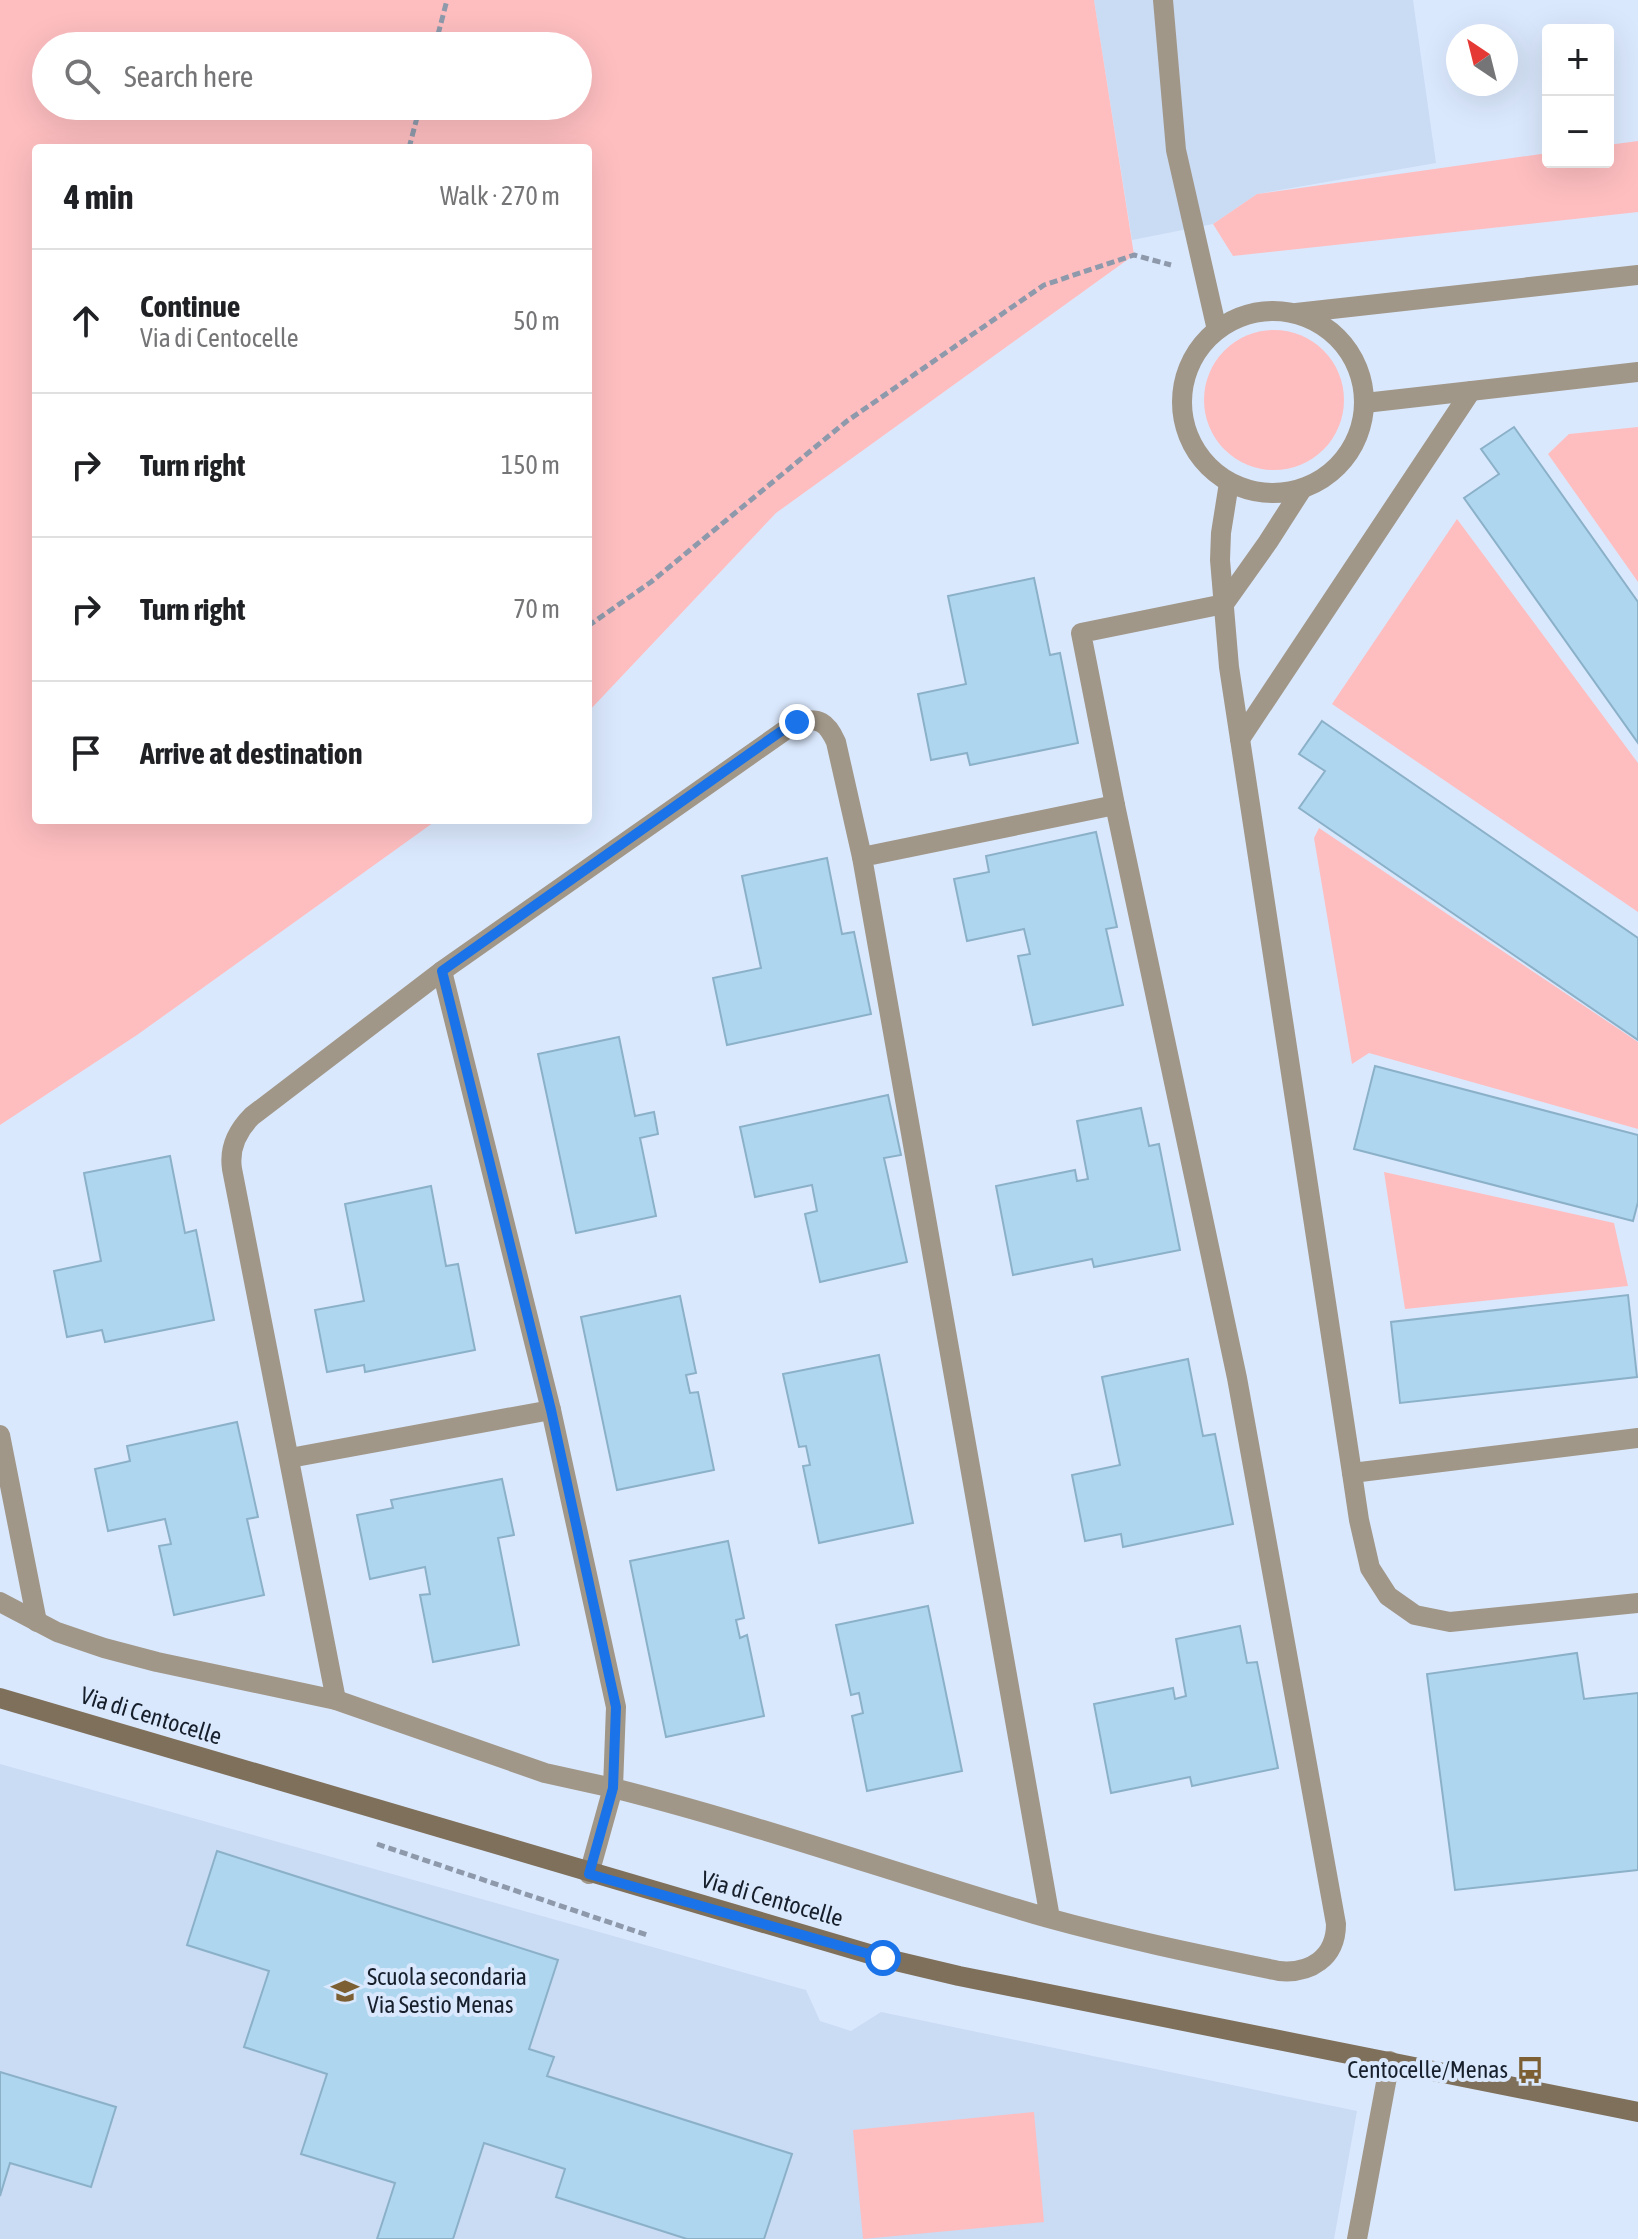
<!DOCTYPE html>
<meta charset="utf-8">
<style>
body{margin:0;font-family:"Asap Condensed",sans-serif;background:#f2f2f2;color:#202124}
.controls{position:absolute;right:24px;top:24px;display:grid;overflow:hidden;border-radius:8px;box-shadow:0 8px 32px #0002}
.controls button{width:72px;height:72px;display:grid;place-items:center;padding:0;border:0;border-bottom:2px solid #e0e0e0;background:#fff;color:#202124;font:40px sans-serif}
.compass{position:absolute;left:1446px;top:24px;width:72px;height:72px;border-radius:50%;background:#fff;box-shadow:0 8px 32px #0002;rotate:325deg}
.stop{position:absolute;width:24px;height:24px;margin:-18px;border:6px solid #1a73e8;border-radius:50%;background:#fff}
.stop.end{background:#1a73e8;border-color:#fff;box-shadow:0 2px 8px #0008}
.list{margin:0;padding:0;list-style:none}
h2{display:flex;justify-content:space-between;align-items:center;height:104px;margin:0;padding:0 32px;font-size:34px}
h2 small{font-size:26px;font-weight:400;color:#757577}
.list li{display:grid;grid-template-columns:52px 1fr auto;gap:24px;align-items:center;box-sizing:border-box;height:144px;padding:0 32px;border-top:2px solid #e0e0e0}
.list b{display:block;font-size:30px;white-space:nowrap}
.list p{margin:0;font-size:26px;white-space:nowrap;color:#757577}
.list em{font-size:26px;font-style:normal;color:#757577}
.icon{flex:none;width:44px;height:44px;fill:none;stroke:currentColor;stroke-width:2;stroke-linecap:round;stroke-linejoin:round}
.map{position:relative;flex:none;width:1638px;height:2239px;overflow:hidden}
.search{position:absolute;background:#fff;box-shadow:0 8px 32px #0002;left:32px;top:32px;width:560px;height:88px;display:flex;align-items:center;gap:20px;box-sizing:border-box;padding:0 28px;border-radius:44px;color:#757577;font-size:30px}
.panel{position:absolute;background:#fff;box-shadow:0 8px 32px #0002;left:32px;top:144px;width:560px;height:680px;border-radius:8px}
.map>svg:first-child{display:block}
.built{fill:#cadbf4}
.green{fill:#febec0;fill-rule:evenodd}
.building{fill:#afd6ef;stroke:#8bb1c9;stroke-width:2}
.lines{fill:none;stroke-linecap:round;stroke-linejoin:round}
.path{stroke:#8e9aab;stroke-width:5;stroke-dasharray:8 4;stroke-linecap:butt}
.lane{stroke:#a19788;stroke-width:20}
.street{stroke:#a19788;stroke-width:20}
.secondary{stroke:#7f705b;stroke-width:20}
.route{stroke:#1a73e8;stroke-width:10}
.labels{text-anchor:middle;stroke-width:8;stroke-linejoin:round;paint-order:stroke}
.street-label{font-size:24px;fill:#161f2b;stroke:#dae8fd}
.poi-label{font-size:24px;fill:#161f2b;stroke:#dae8fd;text-anchor:start}
</style>
<div class="map">
<svg width="1638" height="2239" viewBox="0 0 1638 2239">
<rect width="100%" height="100%" fill="#dae8fd"/>
<g class="built">
<path d="M1094,0H1413L1436,163L1257,194L1213,224L1132,240Z"/>
<path d="M0,1764L806,1990L820,2021L851,2031L881,2012L1357,2111L1334,2239H0Z"/>
</g>
<g class="green">
<path d="M0,0H1094L1134,255L776,513L588,712V148H36V820H437L137,1035L0,1125ZM578,46V106H46V46Z"/>
<path d="M1638,141V212L1233,256L1213,224L1257,194L1548,153V162H1608V145Z"/>
<circle cx="1274" cy="400" r="70"/>
<path d="M1638,427V582L1548,454L1569,434Z"/>
<path d="M1457,519L1638,763V912L1332,704Z"/>
<path d="M1319,828L1638,1042V1129L1369,1053L1352,1064L1314,838Z"/>
<path d="M1384,1172L1614,1223L1628,1286L1405,1309Z"/>
<path d="M1034,2112L1044,2222L863,2239L853,2130Z"/>
</g>
<g class="building">
<path d="M1514,427L1638,602V743L1464,498L1499,474L1481,449Z"/>
<path d="M1034,578L1050,655L1060,653L1078,743L970,765L967,753L931,760L918,694L966,684L948,596Z"/>
<path d="M1322,721L1638,938V1040L1299,808L1325,771L1299,754Z"/>
<path d="M1096,832L1117,927L1106,929L1123,1005L1033,1025L1018,956L1030,954L1024,929L967,941L954,879L989,872L986,856Z"/>
<path d="M827,858L842,934L854,932L871,1014L727,1045L713,978L761,968L742,876Z"/>
<path d="M619,1037L635,1116L654,1112L658,1134L640,1138L656,1216L576,1233L538,1054Z"/>
<path d="M1375,1066L1638,1135V1202L1633,1221L1354,1149Z"/>
<path d="M888,1095L901,1155L884,1158L907,1262L820,1282L805,1214L817,1211L812,1185L755,1197L740,1127Z"/>
<path d="M1141,1108L1149,1146L1159,1144L1180,1250L1094,1267L1092,1259L1013,1275L996,1186L1075,1170L1077,1181L1088,1179L1077,1121Z"/>
<path d="M170,1156L185,1233L196,1230L214,1320L105,1342L102,1330L67,1337L54,1271L101,1261L84,1173Z"/>
<path d="M431,1186L446,1266L458,1264L475,1350L365,1372L364,1365L327,1372L315,1310L364,1301L345,1204Z"/>
<path d="M1628,1295L1637,1377L1400,1403L1391,1322Z"/>
<path d="M680,1296L696,1373L686,1375L690,1393L698,1392L714,1470L617,1490L581,1317Z"/>
<path d="M879,1355L913,1523L819,1543L803,1466L810,1465L806,1446L799,1447L783,1374Z"/>
<path d="M1188,1359L1203,1436L1215,1434L1233,1524L1123,1547L1121,1534L1085,1541L1072,1475L1120,1465L1102,1377Z"/>
<path d="M237,1422L258,1517L247,1519L264,1595L174,1615L159,1546L171,1544L165,1519L108,1531L95,1469L130,1461L127,1446Z"/>
<path d="M502,1479L514,1535L498,1538L519,1645L433,1662L420,1595L430,1594L425,1567L370,1579L357,1515L393,1508L391,1500Z"/>
<path d="M728,1541L744,1618L736,1620L740,1638L747,1635L764,1716L666,1737L630,1561Z"/>
<path d="M928,1606L962,1771L867,1791L852,1716L863,1713L859,1693L851,1695L836,1625Z"/>
<path d="M1240,1626L1247,1663L1257,1662L1278,1768L1192,1786L1190,1777L1111,1793L1094,1704L1173,1688L1175,1699L1186,1696L1176,1639Z"/>
<path d="M1577,1653L1584,1699L1638,1693V1870L1455,1890L1427,1674Z"/>
<path d="M217,1851L558,1960L529,2049L554,2057L547,2076L792,2154L764,2239H687L556,2197L565,2169L484,2143L453,2239H377L395,2183L301,2154L327,2074L244,2047L269,1971L187,1945Z"/>
<path d="M0,2072L116,2107L91,2187L10,2163L0,2196Z"/>
</g>
<g class="lines">
<g class="path">
<path d="M435,46L447,0"/>
<path d="M409,148L420,106"/>
<path d="M588,626L651,582L847,421L1044,285L1134,255L1171,265"/>
<path d="M377,1844L647,1935"/>
</g>
<g class="lane">
<path d="M1163,0L1176,150L1217,330"/>
<circle cx="1273" cy="402" r="91"/>
<path d="M1296,313L1638,275"/>
<path d="M1365,403L1638,372"/>
<path d="M1229,483L1221,533L1220,560L1229,667L1352,1473"/>
<path d="M1240,739L1471,391"/>
<path d="M1115,805L1081,633L1224,604L1268,542L1302,489"/>
<path d="M442,971L551,1410L616,1707L613,1788C760,1825 903,1876 1048,1918C1124,1939 1202,1955 1279,1971C1310,1974 1336,1958 1336,1924L1237,1378L1115,805L862,857L1050,1918"/>
<path d="M0,1435L37,1622"/>
<path d="M1638,1438L1352,1473L1359,1520L1370,1568L1388,1596L1415,1615L1450,1622L1638,1603"/>
<path d="M290,1458L551,1410"/>
<path d="M0,1602L57,1632L104,1648L157,1662L336,1700L545,1773L613,1788L589,1874"/>
<path d="M336,1700L232,1169C229,1149 237,1131 252,1116L442,971L797,722C819,717 827,722 836,742L862,857"/>
</g>
<path class="street" d="M1357,2239L1390,2061"/>
<path class="secondary" d="M0,1698L883,1958L959,1976L1638,2112"/>
</g>
<g class="lines">
<path class="route" d="M797,722L780,732L442,971L551,1410L616,1707L613,1788L589,1874L883,1958"/>
</g>
<defs>
<g id="school-bare" transform="scale(2.16)"><path d="M0-5L7-2L0 1L-7-2ZM-4 1L0 2.5L4 1V4Q0 6-4 4Z" fill="#7c6033" stroke="#dae8fd" stroke-width="2.5" paint-order="stroke"/></g>
<g id="bus-bare" transform="scale(2.16)"><path d="M-5-6H5V4H4V6H2V4H-2V6H-4V4H-5ZM-3.5-4V0h7V-4ZM-3.5 1.2v1.5H-2V1.2ZM2 1.2v1.5H3.5V1.2Z" fill="#7c6033" stroke="#dae8fd" stroke-width="2.5" paint-order="stroke"/></g>
</defs>
<g fill-rule="evenodd">
<use href="#school-bare" x="345" y="1991"/>
<use href="#bus-bare" x="1530" y="2070"/>
</g>
<g class="labels">
<g class="street-label">
<text transform="translate(151 1716) rotate(17)" y="8">Via di Centocelle</text>
<text transform="translate(772 1899) rotate(16)" y="8">Via di Centocelle</text>
</g>
<g class="poi-label">
<text x="367" y="1985">Scuola secondaria<tspan x="367" dy="28">Via Sestio Menas</tspan></text>
<text x="1508" y="2078" text-anchor="end">Centocelle/Menas</text>
</g>
</g>
</svg>
<div class="controls">
<button>+</button>
<button>−</button>
</div>
<svg class="compass" viewBox="-18 -18 36 36"><path d="M0-13l5 13h-10z" fill="#e53935"/><path d="M0 13l5-13h-10z" fill="#757577"/></svg>
<div class="stop" style="left:883px;top:1958px"></div>
<div class="stop end" style="left:797px;top:722px"></div>
<div class="search"><svg class="icon" aria-label="search" viewBox="0 0 24 24"><circle cx="10" cy="10" r="6"/><path d="M15 15l6 6"/></svg>Search here</div>
<section class="panel">
<h2>4 min<small>Walk · 270 m</small></h2>
<ul class="list">
<li><svg class="icon" aria-label="ahead" viewBox="0 0 24 24"><path d="M12 20V5M6 11l6-6 6 6"/></svg><div><b>Continue</b><p>Via di Centocelle</p></div><em>50 m</em></li>
<li><svg class="icon" aria-label="right" viewBox="0 0 24 24"><path d="M7 20v-9h11M14 6l5 5-5 5"/></svg><div><b>Turn right</b></div><em>150 m</em></li>
<li><svg class="icon" aria-label="right" viewBox="0 0 24 24"><path d="M7 20v-9h11M14 6l5 5-5 5"/></svg><div><b>Turn right</b></div><em>70 m</em></li>
<li><svg class="icon" aria-label="arrive" viewBox="0 0 24 24"><path d="M6 21V4h12l-3 4 3 4H6"/></svg><div><b>Arrive at destination</b></div></li>
</ul>
</section>
</div>
